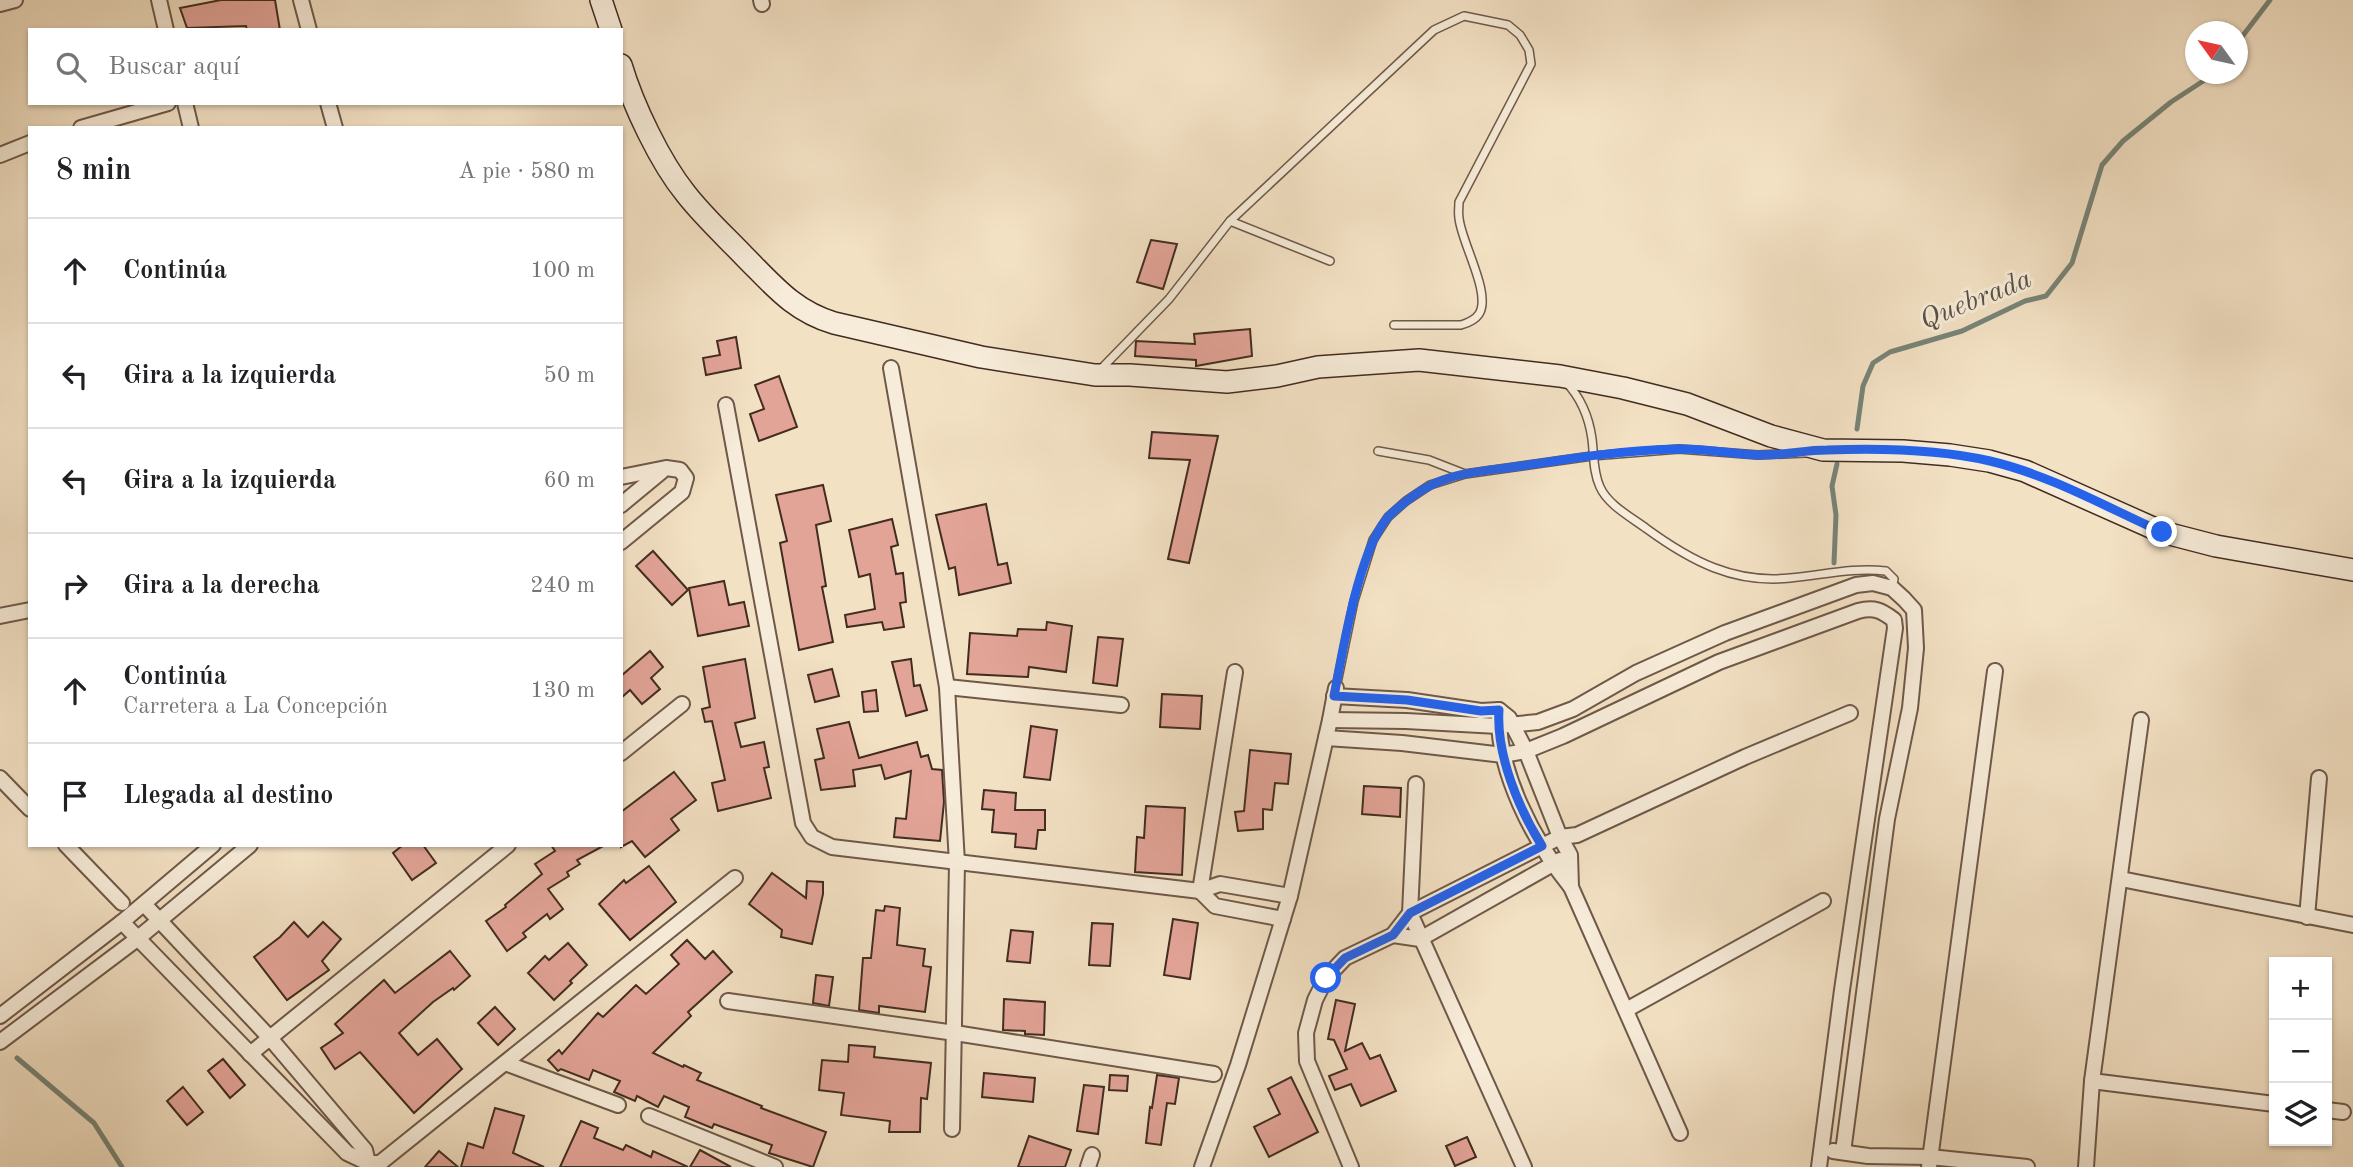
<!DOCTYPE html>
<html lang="es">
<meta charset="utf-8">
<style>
body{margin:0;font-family:"Old Standard TT",serif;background:#f2f2f2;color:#202124}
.controls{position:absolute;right:21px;bottom:21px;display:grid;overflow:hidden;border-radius:0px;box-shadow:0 2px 5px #0004}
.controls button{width:63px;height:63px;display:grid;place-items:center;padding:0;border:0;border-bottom:2px solid #e0e0e0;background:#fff;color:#202124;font:35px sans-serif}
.compass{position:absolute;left:2185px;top:21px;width:63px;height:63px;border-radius:50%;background:#fff;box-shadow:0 2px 5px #0004;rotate:303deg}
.stop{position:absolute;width:21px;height:21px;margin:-16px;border:5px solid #2563eb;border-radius:50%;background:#fff}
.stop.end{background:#2563eb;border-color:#fff;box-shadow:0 2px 7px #0008}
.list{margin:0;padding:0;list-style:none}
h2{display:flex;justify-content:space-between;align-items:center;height:91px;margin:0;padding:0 28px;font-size:30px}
h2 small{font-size:23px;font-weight:400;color:#757577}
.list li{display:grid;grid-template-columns:46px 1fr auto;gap:21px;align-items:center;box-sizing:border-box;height:105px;padding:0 28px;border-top:2px solid #e0e0e0}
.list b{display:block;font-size:26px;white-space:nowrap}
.list p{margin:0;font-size:23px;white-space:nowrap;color:#757577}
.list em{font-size:23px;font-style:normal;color:#757577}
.icon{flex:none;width:38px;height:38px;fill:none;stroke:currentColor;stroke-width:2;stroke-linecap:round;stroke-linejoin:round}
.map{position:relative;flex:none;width:2353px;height:1167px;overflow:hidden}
.search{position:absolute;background:#fff;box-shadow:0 2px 5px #0004;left:28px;top:28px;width:595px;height:77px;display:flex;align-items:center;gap:18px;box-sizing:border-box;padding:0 24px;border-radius:0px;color:#757577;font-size:26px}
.panel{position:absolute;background:#fff;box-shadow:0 2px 5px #0004;left:28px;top:126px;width:595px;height:721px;border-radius:0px}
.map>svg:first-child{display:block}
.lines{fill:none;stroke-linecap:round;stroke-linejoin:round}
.stream{stroke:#778477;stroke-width:5}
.building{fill:#e3a498;stroke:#422c20;stroke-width:2}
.service-casing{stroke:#6e5949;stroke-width:10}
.minor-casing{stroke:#6e5949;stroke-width:18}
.secondary-casing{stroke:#422c20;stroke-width:24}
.service{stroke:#f7ecd9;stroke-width:7}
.minor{stroke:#f7ecd9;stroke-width:14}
.secondary{stroke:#f7ecd9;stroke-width:21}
.route{stroke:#2563eb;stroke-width:9}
.labels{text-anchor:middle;stroke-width:6;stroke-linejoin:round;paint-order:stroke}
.water-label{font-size:28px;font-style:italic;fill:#585044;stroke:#f7ecd9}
</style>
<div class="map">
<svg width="2353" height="1167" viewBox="0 0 2353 1167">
<rect width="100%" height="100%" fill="#f3e1c4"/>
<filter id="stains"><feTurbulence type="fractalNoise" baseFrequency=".00286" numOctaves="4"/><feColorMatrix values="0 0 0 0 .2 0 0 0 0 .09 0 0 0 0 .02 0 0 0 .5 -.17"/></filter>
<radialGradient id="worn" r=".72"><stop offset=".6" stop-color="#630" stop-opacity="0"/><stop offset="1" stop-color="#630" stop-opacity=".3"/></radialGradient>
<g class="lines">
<g class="stream">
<path d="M2238,42L2270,0"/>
<path d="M1857,429L1863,386L1873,363L1890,352L1962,331L2025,301L2046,296L2072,263L2102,165L2123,141L2171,102L2214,74"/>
<path d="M1834,563L1836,515L1832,486L1837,464"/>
<path d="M17,1058L94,1123L122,1167"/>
</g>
</g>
<g class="building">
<path d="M221,0H275L280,30H247L246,26L187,28L180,8Z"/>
<path d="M1151,240L1177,244L1163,289L1137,282Z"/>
<path d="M1250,329L1252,356L1196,366V360L1135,356L1136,341L1195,344L1194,334Z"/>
<path d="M736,337L741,368L706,375L703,358L720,355L717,341Z"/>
<path d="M779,376L797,427L759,441L750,414L764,409L755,385Z"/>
<path d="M1152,432L1218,436L1189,563L1168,559L1190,460L1149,458Z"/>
<path d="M823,485L831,521L816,525L826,586L822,587L833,642L799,650L780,543L787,541L776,495Z"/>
<path d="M986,504L998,565L1007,563L1011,583L959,595L955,567L949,569L936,515Z"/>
<path d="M892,519L898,545L891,547L896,574L903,573L906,602L900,603L904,627L884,630L882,622L847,627L845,615L875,609L870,574L859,577L849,530Z"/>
<path d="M653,551L688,590L672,605L636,566Z"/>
<path d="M724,581L729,605L744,602L749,626L698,636L689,588Z"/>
<path d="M1047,622L1072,626L1066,672L1029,667L1028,677L967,674L970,633L1017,636L1018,629L1046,630Z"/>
<path d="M1098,637L1123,639L1117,686L1093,683Z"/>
<path d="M650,651L663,667L651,678L660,689L642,704L630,690L621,698V676Z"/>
<path d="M745,659L755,718L735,723L741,747L764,742L769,767L764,768L771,798L718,811L712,783L725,780L712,721L705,722L702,709L710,707L703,667Z"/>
<path d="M911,659L914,686L920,685L927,710L906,716L892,662Z"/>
<path d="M832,669L839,696L815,702L808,675Z"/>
<path d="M876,690L878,711L864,712L862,692Z"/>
<path d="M1162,694L1202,696L1200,729L1160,727Z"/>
<path d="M849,722L859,758L917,742L921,757L928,755L932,769L942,770L944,802L940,841L894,837L896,818L906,819L911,771L885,779L881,765L853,770L855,786L821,790L815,760L824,758L817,729Z"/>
<path d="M1031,726L1057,730L1050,780L1024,777Z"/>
<path d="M1250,750L1291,754L1288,784L1275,783L1272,810L1263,809V829L1238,831L1235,812L1244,811Z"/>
<path d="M674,772L696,800L671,819L679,830L645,857L632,841L621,847V812Z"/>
<path d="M1364,786L1401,788L1400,817L1362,814Z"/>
<path d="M984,790L1016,793L1015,810H1045V830H1038L1036,849L1015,847L1016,834L992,832L994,810L982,809Z"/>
<path d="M1146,806L1185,808L1182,875L1135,872L1137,837L1144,838Z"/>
<path d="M403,845H423L436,863L412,880L393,853Z"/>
<path d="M551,845H605L577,860L580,864L567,872L569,876L548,889L563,909L550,919L547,914L523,933L526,937L507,951L486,921L506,907L505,905L542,874L535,864L555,851Z"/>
<path d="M649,866L676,902L630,940L599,904L624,880L626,883Z"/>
<path d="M772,873L806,898L807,881L823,882V894L812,944L781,937L782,930L749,904Z"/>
<path d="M885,906L900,908L897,945L925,949L923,966L931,967L925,1012L879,1006V1013L859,1010L863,958H871L876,910L884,911Z"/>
<path d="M1173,919L1198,923L1190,979L1164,975Z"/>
<path d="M294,922L308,937L323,922L341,939L322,961L329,970L287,1000L254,957L280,937Z"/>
<path d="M1092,923L1113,924L1110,966L1089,965Z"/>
<path d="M1011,930L1033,932L1030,963L1007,961Z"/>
<path d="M687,940L705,959L713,951L732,972L688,1012L691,1016L653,1053L683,1067L684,1065L701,1073L697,1080L762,1106L761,1108L826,1132L813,1167L769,1153L772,1145L714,1124L712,1128L685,1117L689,1107L664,1096L658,1107L637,1096L635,1101L614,1092L620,1081L593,1070L589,1080L561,1069L558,1071L548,1060L559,1050L562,1054L598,1013L603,1017L636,985L646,994L679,964L671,955Z"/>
<path d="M568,943L587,965L570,981L572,983L554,1000L528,973L545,956L549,960Z"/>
<path d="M450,951L470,976L454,990L453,988L433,1002L399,1033L418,1055L437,1039L462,1069L414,1113L360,1052L335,1069L321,1048L343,1033L335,1024L384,980L395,993Z"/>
<path d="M816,975L833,977L829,1006L813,1003Z"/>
<path d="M1004,999L1045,1002L1044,1035L1025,1034V1031L1003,1030Z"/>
<path d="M1336,1000L1355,1004L1345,1051L1362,1043L1370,1059L1380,1055L1396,1091L1361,1106L1351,1084L1335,1090L1329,1076L1347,1069L1334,1040L1328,1039Z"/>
<path d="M495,1007L515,1029L498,1045L478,1023Z"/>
<path d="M849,1045L875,1047L874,1057L931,1063L927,1099L921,1098L920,1132H889L890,1121L841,1115L844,1093L819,1090L822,1060L848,1062Z"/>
<path d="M223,1059L245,1085L230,1098L208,1071Z"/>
<path d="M984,1073L1035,1078L1033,1102L982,1097Z"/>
<path d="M1110,1075L1128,1076L1127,1091L1109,1090Z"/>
<path d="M1157,1075L1179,1078L1175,1104L1167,1103L1161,1145L1146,1143L1150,1107L1152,1108Z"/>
<path d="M1291,1077L1318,1132L1269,1157L1254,1127L1280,1114L1268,1089Z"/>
<path d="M1084,1085L1104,1087L1098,1134L1077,1131Z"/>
<path d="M183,1087L203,1112L187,1125L167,1101Z"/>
<path d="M495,1108L524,1116L513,1153L544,1167H461L468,1143L483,1148Z"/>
<path d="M581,1121L598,1128L594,1138L623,1150L626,1145L651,1157L653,1151L688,1167H560Z"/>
<path d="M1029,1136L1071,1150L1065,1167H1018Z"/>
<path d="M1467,1137L1476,1157L1455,1166L1446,1146Z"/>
<path d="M700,1150L731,1167H690Z"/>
<path d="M439,1151L458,1167H425Z"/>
</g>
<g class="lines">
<g class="service-casing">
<g id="service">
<path d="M1230,221L1330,261"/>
<path d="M1101,369L1169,299L1230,221L1434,30L1464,16L1508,25L1520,35L1529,50L1531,64L1459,202C1459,207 1458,213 1459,218C1461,242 1492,294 1479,314C1475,320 1468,323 1461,325H1394"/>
<path d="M1566,382C1581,398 1589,417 1592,439C1594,455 1593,472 1600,487C1608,505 1631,517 1647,529C1691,561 1734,584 1790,578C1823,575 1853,567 1886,571L1894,579L1892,588"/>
<path d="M1378,451L1429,460L1465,474"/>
<path d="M1336,688L1354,601L1373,540L1388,517L1406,501L1430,485L1465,474L1592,456L1679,449L1758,455L1805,453"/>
</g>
</g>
<g class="minor-casing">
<g id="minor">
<path d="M159,0L166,30"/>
<path d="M301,0L309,30"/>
<path d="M761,0L762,4"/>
<path d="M0,4L15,0"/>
<path d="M185,103L191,128"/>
<path d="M328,103L335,128"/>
<path d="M81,128L168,103"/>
<path d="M0,155L30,143"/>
<path d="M891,368L947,687L957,863L952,1129"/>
<path d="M726,405L803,823L812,837L832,847L1200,891L1220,884L1290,896"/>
<path d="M621,477L666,468L680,470L686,478L682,492L621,542"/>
<path d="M621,505L662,471"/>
<path d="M0,616L30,610"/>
<path d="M947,687L1121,705"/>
<path d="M1334,696L1407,700L1481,711L1499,710L1509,718L1526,751L1560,837L1570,855L1571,887"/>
<path d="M1499,710C1496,770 1534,842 1571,887L1680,1133"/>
<path d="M1330,720L1406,721L1498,726L1538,722L1573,709L1636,673L1725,633L1856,585L1873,583L1892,588L1904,599L1914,610L1916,648L1910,708L1887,819L1843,1152"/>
<path d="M1326,738L1402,743L1503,755L1526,751L1563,736L1719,662L1858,611C1874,607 1881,610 1894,620L1895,628L1842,990L1819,1167"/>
<path d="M621,753L682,704"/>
<path d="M0,778L30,809"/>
<path d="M1416,784L1410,913L1524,1167"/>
<path d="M66,845L122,903"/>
<path d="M2121,879L2353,925"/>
<path d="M1200,891L1235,672"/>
<path d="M1200,891L1215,906L1283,919"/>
<path d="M144,904L270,1038L365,1150L368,1163"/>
<path d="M2307,917L2319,778"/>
<path d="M122,922L347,1153L368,1163H380L735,878"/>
<path d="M1393,935L1420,939L1560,860"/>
<path d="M728,1001L955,1033L1214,1074"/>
<path d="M1626,1010L1823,901"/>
<path d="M0,1016L122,922L213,845"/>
<path d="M0,1042L137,939L250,845"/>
<path d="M250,1054L508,845"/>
<path d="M505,1063L618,1105"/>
<path d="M2092,1081L2274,1104"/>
<path d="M2327,1110L2343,1112"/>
<path d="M649,1116L775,1167"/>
<path d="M1833,1151L1868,1156L1930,1157L2027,1167"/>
<path d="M1088,1167L1092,1155"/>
<path d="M1202,1167L1238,1065L1290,896L1330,720L1336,688"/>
<path d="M1351,1167L1307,1061L1306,1033L1315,1000L1326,978L1345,958L1393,935L1410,913L1560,837L1577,835L1745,757L1850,713"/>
<path d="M1929,1167L1995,671"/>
<path d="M2086,1167L2092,1081L2141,720"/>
</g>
</g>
<g class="secondary-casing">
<g id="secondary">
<path d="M601,0L611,30"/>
<path d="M621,65C633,105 660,162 686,194C704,217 725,236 745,257C774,286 794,311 834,323L981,357L1095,375H1130L1227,382L1277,376L1318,367L1419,360L1560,376L1623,388L1687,404L1771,436L1823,450L1903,451L1950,455L1989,461L2025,471L2162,532L2216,546L2353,570"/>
</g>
</g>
<use href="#service" class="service"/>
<use href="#minor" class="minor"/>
<use href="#secondary" class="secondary"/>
</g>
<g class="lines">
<path class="route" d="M1326,978L1345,958L1393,935L1410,913L1542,846C1519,809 1496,755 1499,710L1481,711L1407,700L1334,696C1343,651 1359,546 1390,515C1405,501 1423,487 1443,480C1467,471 1495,470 1521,466C1573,458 1626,450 1679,449C1707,448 1735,455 1763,455C1785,455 1806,450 1827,450C1880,448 1938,449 1990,461C2050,475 2106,507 2162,532"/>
</g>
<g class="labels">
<g class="water-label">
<text transform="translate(1975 298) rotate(-22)" y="10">Quebrada</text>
</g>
</g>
<rect width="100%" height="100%" filter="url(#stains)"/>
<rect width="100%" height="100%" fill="url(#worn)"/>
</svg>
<div class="controls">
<button>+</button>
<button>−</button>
<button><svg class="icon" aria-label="layers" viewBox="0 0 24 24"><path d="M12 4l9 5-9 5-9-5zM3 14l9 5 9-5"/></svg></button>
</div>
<svg class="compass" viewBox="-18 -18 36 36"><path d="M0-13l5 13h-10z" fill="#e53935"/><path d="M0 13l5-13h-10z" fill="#757577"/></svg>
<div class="stop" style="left:1326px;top:978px"></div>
<div class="stop end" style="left:2162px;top:532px"></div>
<div class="search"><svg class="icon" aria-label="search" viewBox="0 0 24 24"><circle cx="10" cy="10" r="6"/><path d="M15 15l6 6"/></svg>Buscar aquí</div>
<section class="panel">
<h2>8 min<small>A pie · 580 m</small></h2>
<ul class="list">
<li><svg class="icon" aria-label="ahead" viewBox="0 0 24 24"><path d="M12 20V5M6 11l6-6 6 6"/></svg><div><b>Continúa</b></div><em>100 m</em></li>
<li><svg class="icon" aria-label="left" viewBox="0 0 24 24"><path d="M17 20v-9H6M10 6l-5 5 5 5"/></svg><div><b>Gira a la izquierda</b></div><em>50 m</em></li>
<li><svg class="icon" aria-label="left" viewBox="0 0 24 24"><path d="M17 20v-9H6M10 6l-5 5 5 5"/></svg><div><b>Gira a la izquierda</b></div><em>60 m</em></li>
<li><svg class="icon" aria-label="right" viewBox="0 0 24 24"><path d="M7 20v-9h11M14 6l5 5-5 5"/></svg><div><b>Gira a la derecha</b></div><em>240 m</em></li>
<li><svg class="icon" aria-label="ahead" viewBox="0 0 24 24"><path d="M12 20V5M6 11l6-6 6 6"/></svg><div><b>Continúa</b><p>Carretera a La Concepción</p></div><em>130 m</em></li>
<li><svg class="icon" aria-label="arrive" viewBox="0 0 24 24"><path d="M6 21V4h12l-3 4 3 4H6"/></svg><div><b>Llegada al destino</b></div></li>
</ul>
</section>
</div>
